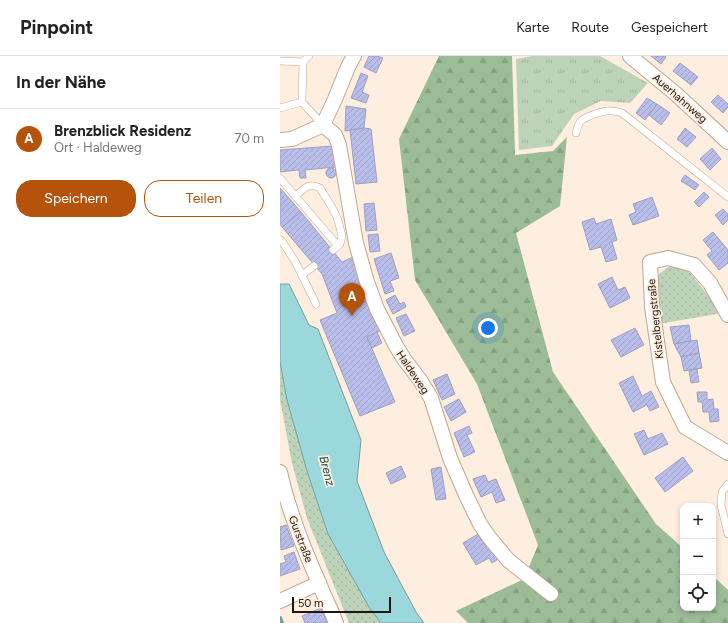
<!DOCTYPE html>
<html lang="de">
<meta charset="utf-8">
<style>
body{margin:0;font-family:Figtree,sans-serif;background:#f6f6f6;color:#222}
.controls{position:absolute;right:12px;bottom:12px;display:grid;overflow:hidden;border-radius:8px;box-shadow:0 2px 6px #0003}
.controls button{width:36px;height:36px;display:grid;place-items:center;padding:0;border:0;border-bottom:1px solid #e0e0e0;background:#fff;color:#222;font:20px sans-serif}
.scale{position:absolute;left:12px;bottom:10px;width:99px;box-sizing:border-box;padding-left:4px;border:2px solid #20160e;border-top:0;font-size:11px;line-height:14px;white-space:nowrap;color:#20160e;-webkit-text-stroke:3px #feeee0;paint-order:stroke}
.you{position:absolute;left:208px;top:272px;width:14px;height:14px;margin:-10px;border:3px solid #fff;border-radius:50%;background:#1a73e8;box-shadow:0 0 0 6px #1a73e833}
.badge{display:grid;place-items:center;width:26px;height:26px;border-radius:50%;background:#b45309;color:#fff;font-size:13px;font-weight:700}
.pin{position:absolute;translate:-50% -33px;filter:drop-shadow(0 1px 2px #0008)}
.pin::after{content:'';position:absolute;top:21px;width:14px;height:12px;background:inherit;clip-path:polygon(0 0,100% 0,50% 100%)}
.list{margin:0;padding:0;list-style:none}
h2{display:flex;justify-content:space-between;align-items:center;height:52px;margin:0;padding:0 16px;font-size:17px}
h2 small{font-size:13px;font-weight:400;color:#767676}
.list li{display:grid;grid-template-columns:26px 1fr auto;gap:12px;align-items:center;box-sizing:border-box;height:60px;padding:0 16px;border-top:1px solid #e0e0e0}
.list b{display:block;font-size:15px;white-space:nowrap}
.list p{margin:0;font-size:13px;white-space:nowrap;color:#767676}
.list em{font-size:13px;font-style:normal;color:#767676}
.actions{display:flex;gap:8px;padding:12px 16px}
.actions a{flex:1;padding:9px 0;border:1px solid #b45309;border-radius:16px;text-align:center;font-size:14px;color:#b45309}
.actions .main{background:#b45309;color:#fff}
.icon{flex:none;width:22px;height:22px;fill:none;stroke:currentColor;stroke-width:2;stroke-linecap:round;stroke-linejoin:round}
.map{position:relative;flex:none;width:448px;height:567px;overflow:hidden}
header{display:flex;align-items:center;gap:24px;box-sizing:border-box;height:56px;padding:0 20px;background:#fff;border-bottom:1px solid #e0e0e0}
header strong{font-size:19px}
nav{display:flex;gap:22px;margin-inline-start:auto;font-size:14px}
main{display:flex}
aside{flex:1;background:#fff}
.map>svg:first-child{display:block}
.grass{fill:url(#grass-dots)}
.forest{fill:url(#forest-firs)}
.park{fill:url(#park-tufts)}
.water{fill:#9bd8dc;stroke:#769e9e}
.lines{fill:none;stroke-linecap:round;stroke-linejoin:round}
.stream{stroke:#769e9e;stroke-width:4}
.building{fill:url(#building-hatch);stroke:#9da1be}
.service-casing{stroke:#bfa690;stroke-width:8}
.minor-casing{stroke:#bfa690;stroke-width:16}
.service{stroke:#fff;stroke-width:7}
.minor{stroke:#fff;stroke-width:14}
.labels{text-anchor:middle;stroke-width:3.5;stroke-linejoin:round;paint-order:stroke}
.street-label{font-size:11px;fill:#20160e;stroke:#feeee0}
.water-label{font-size:12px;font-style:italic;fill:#164c50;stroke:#feeee0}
</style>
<header>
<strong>Pinpoint</strong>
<nav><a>Karte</a><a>Route</a><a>Gespeichert</a></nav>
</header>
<main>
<aside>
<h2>In der Nähe<small></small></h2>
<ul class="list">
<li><span class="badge">A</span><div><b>Brenzblick Residenz</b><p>Ort · Haldeweg</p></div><em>70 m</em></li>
</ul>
<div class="actions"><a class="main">Speichern</a><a>Teilen</a></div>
</aside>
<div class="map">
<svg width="448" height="567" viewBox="0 0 448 567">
<defs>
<pattern id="grass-dots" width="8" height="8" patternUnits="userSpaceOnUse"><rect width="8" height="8" fill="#bcd3b9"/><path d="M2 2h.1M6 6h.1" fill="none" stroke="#a1b49e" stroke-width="1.8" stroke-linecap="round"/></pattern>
<pattern id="forest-firs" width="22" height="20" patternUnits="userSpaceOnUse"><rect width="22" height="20" fill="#9cbc97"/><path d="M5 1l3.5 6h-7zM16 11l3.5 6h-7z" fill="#86a181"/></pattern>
<pattern id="park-tufts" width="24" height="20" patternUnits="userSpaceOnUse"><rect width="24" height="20" fill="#bcd3b9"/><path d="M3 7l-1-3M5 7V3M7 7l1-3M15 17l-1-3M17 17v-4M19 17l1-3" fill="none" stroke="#a1b49e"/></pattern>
<pattern id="building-hatch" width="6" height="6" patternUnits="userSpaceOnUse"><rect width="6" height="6" fill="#b8bde9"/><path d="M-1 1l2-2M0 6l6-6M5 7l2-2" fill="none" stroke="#9ea2c7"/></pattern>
</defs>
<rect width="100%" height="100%" fill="#feeee0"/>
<g class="grass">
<path d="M388,211H403L411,218L442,257L379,268L375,231L379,218Z"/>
<path d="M0,306L7,344L27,415L48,478L89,551L101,567H69L27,462L12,407L0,344Z"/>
</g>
<path class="forest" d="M159,0H232L235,99L273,95L287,81L280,150L236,177L273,316L376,468L403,492V552H433V520L448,534V567H188L176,555L244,523L258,489L197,328L135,224L119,83Z"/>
<path class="park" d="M253,0H320L368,27L350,47L321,45L294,58L272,90L239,94L236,3Z"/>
<path class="water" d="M0,228H9L29,269L38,273L81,384L77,425L104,496L136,556L144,567H101L89,551L48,478L27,415L7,344L0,306Z"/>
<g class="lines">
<path class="stream" d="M0,562L2,567"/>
</g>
<g class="building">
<path d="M89,0H97L103,2L96,17L84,11Z"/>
<path d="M371,0H385L386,1L381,8Z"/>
<path d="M400,7L418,21L411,29L393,15Z"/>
<path d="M81,17L88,20L82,36L89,39L86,47L71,42Z"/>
<path d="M438,39L448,48V51L443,57L431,46Z"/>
<path d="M367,42L377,48L365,64L356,57Z"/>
<path d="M377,48L390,57L381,69L369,59Z"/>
<path d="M66,50L86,53L84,72L65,75Z"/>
<path d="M84,72L91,73L97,126L76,128L70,74Z"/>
<path d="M405,72L416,81L407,91L397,83Z"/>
<path d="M53,90L56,111L25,114L26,122H20L19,114L0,116V94Z"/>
<path d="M432,92L441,103L430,114L420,103Z"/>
<circle cx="51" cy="117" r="5"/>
<path d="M405,119L419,129L415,134L401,125Z"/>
<path d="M0,132L21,156L2,171L0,168Z"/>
<path d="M424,136L429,141L419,151L414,146Z"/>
<path d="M372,141L379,160L353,169L349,159L356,156L353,148Z"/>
<path d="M94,147L97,174L86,175L84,148Z"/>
<path d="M443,153L448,158V164L443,169L435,159Z"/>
<path d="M21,156L62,206L75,200L100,275L87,281L115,346L80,360L40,264L57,257L42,218L2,171Z"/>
<path d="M314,162L316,168L331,163L337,184L332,186L337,203L326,206L321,191L310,194L302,166Z"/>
<path d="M433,176L448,194V207L439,214L427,199L432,195L423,184Z"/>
<path d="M98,178L100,195L90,196L88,179Z"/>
<path d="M111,197L119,222L110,225L114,235L105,238L94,203Z"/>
<path d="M332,221L338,234L345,231L350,242L330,252L318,228Z"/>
<path d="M115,239L120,248L124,246L126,251L113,258L106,244Z"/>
<path d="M126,258L135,275L124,280L116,262Z"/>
<path d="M409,269L411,285L394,288L390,271Z"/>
<path d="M355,272L364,289L341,301L331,284Z"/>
<path d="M97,276L102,287L92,292L87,281Z"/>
<path d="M417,284L419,297L401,301L394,288Z"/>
<path d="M419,297L422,312L404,315L401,301Z"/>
<path d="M417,313L419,326L411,327L409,314Z"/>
<path d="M167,318L175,338L162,344L153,324Z"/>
<path d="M353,320L362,340L371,335L379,351L370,355L367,349L353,356L339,327Z"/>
<path d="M417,336H427V344L433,343L434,353H438L439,365L430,366L429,356H423L422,346H418Z"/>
<path d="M179,343L186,356L171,365L164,351Z"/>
<path d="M189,370L192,377L187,379L195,396L184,401L174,377Z"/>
<path d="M364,374L368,383L382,377L388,388L364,399L354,378Z"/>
<path d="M403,401L413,415L385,436L375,422Z"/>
<path d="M121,410L126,421L111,428L106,417Z"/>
<path d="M161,411L166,443L156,444L151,413Z"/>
<path d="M205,419L208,426L216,423L225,444L216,447L212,436L201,441L193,423Z"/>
<path d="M6,469L14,490L1,494L0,471Z"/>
<path d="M198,478L208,494L213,491L220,502L212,507L209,502L196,509L183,487Z"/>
<path d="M14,496L20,513L0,520V508L6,506L4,500Z"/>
<path d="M41,552L47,567H25L22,560Z"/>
</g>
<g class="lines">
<g class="service-casing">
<g id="service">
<path d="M0,5L23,6L22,46L43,69"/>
<path d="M23,6L29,0"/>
<path d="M0,52L22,46"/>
<path d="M296,77C297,73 298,68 301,65C306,60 325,54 332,55C335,55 339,56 342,57L448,141"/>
<path d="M0,122L58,190"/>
<path d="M16,140C23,133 29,126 40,132L54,155L58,164L62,180L60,188L53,194"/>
<path d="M1,184L15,205L36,248"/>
<path d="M22,219L34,210"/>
<path d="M448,428L442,436L441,449L448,478"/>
</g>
</g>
<g class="minor-casing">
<g id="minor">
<path d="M350,0L396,38L448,86"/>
<path d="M43,69L55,79L59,89L76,187L87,226L97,253L116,290L124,303L140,324L151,342L170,402L186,439L200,468L209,481L228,504L271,538"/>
<path d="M0,84L12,83L43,69L55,43L68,11L74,0"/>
<path d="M448,259L430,227L414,209L388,202L370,206L372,251L383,326L405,371L448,397"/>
<path d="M0,416C8,454 23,491 39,527C44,540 51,553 56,567"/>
<path d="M0,545L39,527"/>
</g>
</g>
<use href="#service" class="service"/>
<use href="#minor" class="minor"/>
</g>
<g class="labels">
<g class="street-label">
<text transform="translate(400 42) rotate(41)" y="4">Auerhahnweg</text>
<text transform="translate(375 263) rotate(-96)" y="4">Kistelbergstraße</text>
<text transform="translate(133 316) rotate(56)" y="4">Haldeweg</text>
<text transform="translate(21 483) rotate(69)" y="4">Gurstraße</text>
</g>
<g class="water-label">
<text transform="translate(47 415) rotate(75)" y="4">Brenz</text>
</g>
</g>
</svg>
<div class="controls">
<button>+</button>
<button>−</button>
<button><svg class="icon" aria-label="locate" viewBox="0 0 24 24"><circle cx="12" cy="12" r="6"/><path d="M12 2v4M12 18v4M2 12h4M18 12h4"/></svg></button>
</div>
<div class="scale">50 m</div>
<div class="you"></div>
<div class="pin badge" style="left:72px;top:260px">A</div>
</div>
</main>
